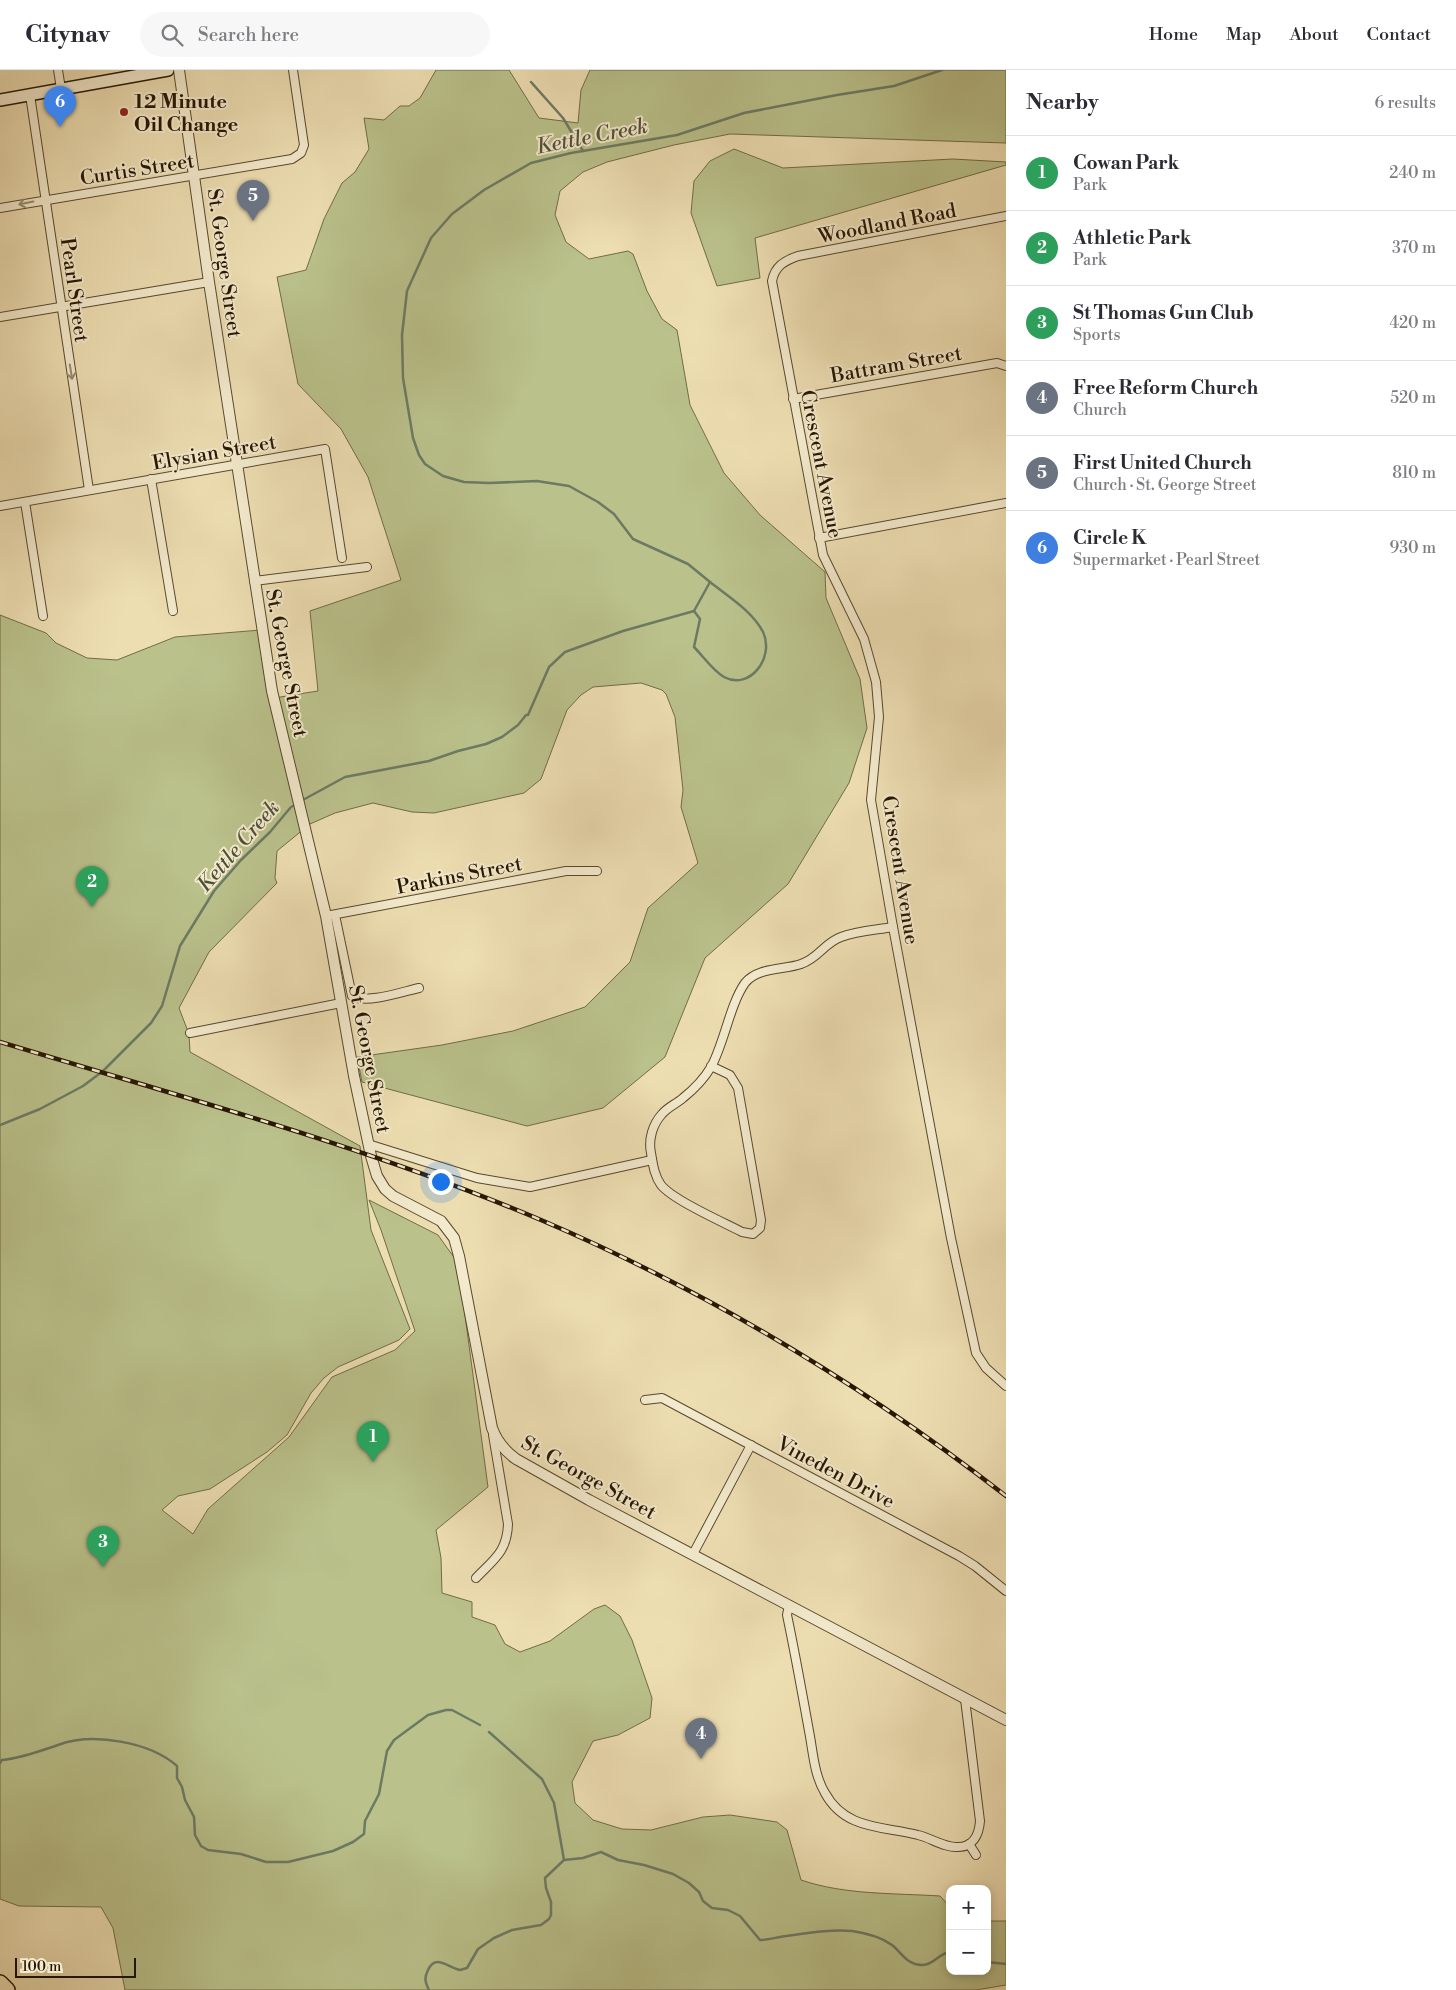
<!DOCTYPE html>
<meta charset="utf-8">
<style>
body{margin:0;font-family:"Libre Bodoni",serif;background:#f7f7f7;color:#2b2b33}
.controls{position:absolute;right:15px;bottom:15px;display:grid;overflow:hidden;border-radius:10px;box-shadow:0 2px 8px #0003}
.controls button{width:45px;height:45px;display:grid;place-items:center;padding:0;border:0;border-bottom:1px solid #e1e1e2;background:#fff;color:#2b2b33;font:25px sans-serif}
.scale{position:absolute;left:15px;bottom:12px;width:121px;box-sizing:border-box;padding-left:5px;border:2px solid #271600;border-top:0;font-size:14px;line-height:18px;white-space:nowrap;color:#271600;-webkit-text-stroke:4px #f3eacd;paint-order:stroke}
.you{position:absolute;left:440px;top:1111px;width:18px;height:18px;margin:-12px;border:4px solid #fff;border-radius:50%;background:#1a73e8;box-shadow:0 0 0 8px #1a73e833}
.badge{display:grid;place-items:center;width:32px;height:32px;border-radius:50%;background:#8f2418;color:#fff;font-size:16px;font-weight:700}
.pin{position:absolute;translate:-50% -41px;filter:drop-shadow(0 1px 2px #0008)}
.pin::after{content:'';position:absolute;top:26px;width:18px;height:15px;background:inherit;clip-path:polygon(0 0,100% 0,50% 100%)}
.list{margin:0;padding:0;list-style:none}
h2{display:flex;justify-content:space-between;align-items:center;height:65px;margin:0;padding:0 20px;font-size:21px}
h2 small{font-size:16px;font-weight:400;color:#7c7c81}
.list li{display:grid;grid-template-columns:32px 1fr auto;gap:15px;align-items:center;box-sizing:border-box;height:75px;padding:0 20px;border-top:1px solid #e1e1e2}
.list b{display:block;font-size:19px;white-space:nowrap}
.list p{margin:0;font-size:16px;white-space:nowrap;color:#7c7c81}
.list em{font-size:16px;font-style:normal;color:#7c7c81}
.icon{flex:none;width:28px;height:28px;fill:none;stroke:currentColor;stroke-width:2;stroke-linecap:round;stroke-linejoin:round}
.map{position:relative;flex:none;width:1006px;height:1920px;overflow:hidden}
header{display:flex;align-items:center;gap:30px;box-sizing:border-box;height:70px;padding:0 25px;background:#fff;border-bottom:1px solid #e1e1e2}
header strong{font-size:24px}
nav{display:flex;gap:28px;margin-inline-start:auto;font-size:18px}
.search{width:350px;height:45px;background:#f7f7f7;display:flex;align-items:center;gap:12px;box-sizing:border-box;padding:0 18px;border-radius:28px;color:#7c7c81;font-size:19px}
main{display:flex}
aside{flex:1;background:#fff}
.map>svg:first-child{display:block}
.green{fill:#bac18b;stroke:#706c46}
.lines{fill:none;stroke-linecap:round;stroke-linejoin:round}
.stream{stroke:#6c7a64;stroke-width:2.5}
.minor-casing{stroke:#58482c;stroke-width:10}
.tertiary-casing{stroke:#58482c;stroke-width:12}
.secondary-casing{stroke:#271600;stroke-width:14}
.motorway-casing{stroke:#271600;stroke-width:18}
.minor{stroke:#f3eacd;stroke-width:8}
.tertiary{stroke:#f3eacd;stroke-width:10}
.secondary{stroke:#f3eacd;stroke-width:11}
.motorway{stroke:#eddeb2;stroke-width:15}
.rail-casing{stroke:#271600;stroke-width:4.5}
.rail{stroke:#f3eacd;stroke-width:2.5;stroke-dasharray:8;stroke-linecap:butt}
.oneway{stroke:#978b71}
.poi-dot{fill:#8f2418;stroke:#f3eacd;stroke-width:2}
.labels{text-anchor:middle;stroke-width:4;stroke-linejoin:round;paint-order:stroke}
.poi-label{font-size:20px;font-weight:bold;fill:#271600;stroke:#f3eacd;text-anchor:start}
.street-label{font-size:20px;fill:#271600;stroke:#f3eacd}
.water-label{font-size:21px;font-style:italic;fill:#4f503a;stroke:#f3eacd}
</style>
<header>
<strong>Citynav</strong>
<div class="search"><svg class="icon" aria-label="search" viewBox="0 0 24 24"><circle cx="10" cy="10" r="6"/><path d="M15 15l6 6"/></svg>Search here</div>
<nav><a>Home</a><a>Map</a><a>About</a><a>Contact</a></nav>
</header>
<main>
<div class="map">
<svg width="1006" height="1920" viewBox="0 0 1006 1920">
<rect width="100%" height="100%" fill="#eddeb2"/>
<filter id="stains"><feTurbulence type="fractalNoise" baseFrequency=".004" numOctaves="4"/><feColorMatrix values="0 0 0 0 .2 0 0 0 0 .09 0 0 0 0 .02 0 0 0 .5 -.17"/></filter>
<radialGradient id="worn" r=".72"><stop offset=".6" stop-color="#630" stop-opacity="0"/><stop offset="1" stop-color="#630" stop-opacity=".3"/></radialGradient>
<g class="green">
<path d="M436,0H509L539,48L578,53L581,20L590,0H1006V73L730,64L674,75L607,92L583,102L560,121L555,145L566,172L589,189L628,181L633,184L647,221L662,249L677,260L690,335L724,403L760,445L825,502L826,528L860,609L867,658L849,713L788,814L705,888L665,987L603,1038L527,1056L362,1012L357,987L442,975L513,961L585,937L630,892L648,838L698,793L681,737L683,720L675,647L666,624L662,620L641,613L593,617L581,625L567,640L541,709L524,723L434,743L412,742L373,733L335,743L310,754L277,781L275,808L277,813L209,882L179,938L189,964L190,982L360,1076L371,1160L410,1259L399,1270L338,1297L324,1308L311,1323L287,1365L267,1382L210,1419L178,1426L162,1440L193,1464L208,1439L289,1367L332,1307L395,1280L415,1261L381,1160L369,1130L438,1165L458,1193L488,1417L436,1460L441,1488L442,1523L472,1532V1547L495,1555L505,1574L520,1582L550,1571L594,1539L605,1535L620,1546L632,1570L652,1628L650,1648L618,1665L593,1671L572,1712L575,1733L593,1750L622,1759L651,1760L703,1747L730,1745L777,1752L787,1760L801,1810C845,1825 893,1823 940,1826L950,1837V1901H987V1851H1006V1915L976,1920H125L113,1858L101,1837L19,1836L0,1829V545L46,563L56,573L87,588L117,590L175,567L261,560L274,628L318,621L310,541L401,510L368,407L341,359L298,314L277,207L306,200L324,149L342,113L355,102L369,79L364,48L384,50L400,36H409L420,28Z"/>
<path d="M734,79L783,98L953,89L1006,92V95L755,168L760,208L717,216L691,143L694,111L710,91Z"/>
</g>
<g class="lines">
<g class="stream">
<path d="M531,12L563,48L583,81"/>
<path d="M694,541L700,549L694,577C703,586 713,601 724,607C750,621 775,587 763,562C752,541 729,527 710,512"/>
<path d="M301,731L345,707L429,691L458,681L486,674L502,667L518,655L526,645H528L549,597L565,582L623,561L694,541L710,512L688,494L633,469L614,444L598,432L569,416L537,411L489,413L464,412L443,406L425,394L419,385L413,368L403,308L402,265L407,221L431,168L452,144L484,120L531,93L571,83L677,65L744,43L837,25L894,16L942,0"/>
<path d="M0,1055L40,1039L83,1016L103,1001L151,953L162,936L180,876L214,821L241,790L270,762L291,737L297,734"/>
<path d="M489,1662L542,1709L554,1733L564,1790"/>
<path d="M0,1693L2,1690C22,1688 40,1681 58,1675C93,1662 150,1672 177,1696V1708L182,1717L185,1730L194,1747L195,1765L201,1776L208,1780L241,1784L266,1792H288L333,1781L353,1772L364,1764L365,1751L379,1724L387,1681L394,1670L428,1645L446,1640H452L480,1655"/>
<path d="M987,1892L1006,1894"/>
<path d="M429,1920C425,1912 424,1908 428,1900C436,1883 448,1898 460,1900L467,1898L478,1879L494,1868L512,1860L541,1855L549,1849L551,1845V1832L546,1818L545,1808L564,1790L583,1788L601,1782L618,1790L644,1795L673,1804L689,1813L699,1822L703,1831L712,1838L728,1840L740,1846L760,1870C769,1870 777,1867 786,1866C808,1863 830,1859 852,1861C866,1863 881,1867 892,1875C902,1883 908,1896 923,1895C934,1895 939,1883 950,1882"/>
</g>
<g class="minor-casing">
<g id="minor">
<path d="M58,0L61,19"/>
<path d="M30,25L89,420"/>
<path d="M0,138L292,89L301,83L304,75L293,0"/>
<path d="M1006,146L798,186C784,191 775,196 772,211L823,485L864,569L876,612L879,647L871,730L893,857L951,1168L976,1283L986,1298L1006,1316"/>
<path d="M0,247L209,212"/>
<path d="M793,329L997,293L1006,296"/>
<path d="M151,409L173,541"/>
<path d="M25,432L43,546"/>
<path d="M0,436L325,379L342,488"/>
<path d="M819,468L1006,433"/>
<path d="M254,511L367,497"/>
<path d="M335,845L352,926C368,934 401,922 419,918"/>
<path d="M326,846L566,801H597"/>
<path d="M190,963L341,933"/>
<path d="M711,996L730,1005L738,1018L761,1150L760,1158L753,1164L742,1162C723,1152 673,1130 661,1115C654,1105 653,1094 651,1083C648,1069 653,1054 662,1044C668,1037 676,1034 683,1028C693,1020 704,1009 711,997C724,974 730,934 745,913C758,897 784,900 801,894C819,888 824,873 841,867C857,861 876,860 893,857"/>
<path d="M368,1074L477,1108L530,1117L652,1090"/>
<path d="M645,1330L662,1328L959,1486L975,1496L1006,1521"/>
<path d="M693,1484L751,1375"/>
<path d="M476,1508C494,1489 507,1482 508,1454L493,1365"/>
<path d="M789,1535L787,1545C795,1583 802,1622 809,1661C813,1681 814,1705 825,1723C845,1760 883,1756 918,1765C931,1768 945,1778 958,1777C973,1777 979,1765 980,1751L965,1629"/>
<path d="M969,1774L976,1785"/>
</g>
</g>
<g class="tertiary-casing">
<path id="tertiary" d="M179,0L209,212L272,621L326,846L354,1006L371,1086L377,1106L385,1119L393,1126L441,1151L454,1168L459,1186L492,1358C497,1372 505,1381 516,1389L589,1430L1006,1650"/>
</g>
<g class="secondary-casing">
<path id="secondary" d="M0,30L168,0"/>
</g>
<g class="motorway-casing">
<path id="motorway" d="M0,1913L7,1920"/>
</g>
<use href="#minor" class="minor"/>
<use href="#tertiary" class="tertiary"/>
<use href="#secondary" class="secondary"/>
<use href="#motorway" class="motorway"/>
<g class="rail-casing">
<path id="rail" d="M0,972C181,1027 366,1076 541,1150C707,1221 864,1316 1006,1426"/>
</g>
<use href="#rail" class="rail"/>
</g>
<defs><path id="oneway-shaft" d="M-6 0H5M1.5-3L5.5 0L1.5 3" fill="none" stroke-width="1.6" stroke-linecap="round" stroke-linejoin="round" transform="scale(1.25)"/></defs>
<g class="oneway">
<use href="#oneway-shaft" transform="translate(26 133) rotate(169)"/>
<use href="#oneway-shaft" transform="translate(71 302) rotate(81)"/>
</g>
<circle class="poi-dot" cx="124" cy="42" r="5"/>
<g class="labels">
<g class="poi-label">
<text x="134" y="38">12 Minute<tspan x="134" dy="23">Oil Change</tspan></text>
</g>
<g class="street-label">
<text transform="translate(137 99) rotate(-9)" y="7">Curtis Street</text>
<text transform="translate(887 153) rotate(-11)" y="7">Woodland Road</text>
<text transform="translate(225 193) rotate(82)" y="7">St. George Street</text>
<text transform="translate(75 220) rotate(82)" y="7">Pearl Street</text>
<text transform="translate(896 294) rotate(-10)" y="7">Battram Street</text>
<text transform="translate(214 382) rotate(-10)" y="7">Elysian Street</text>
<text transform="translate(822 394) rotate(79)" y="7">Crescent Avenue</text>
<text transform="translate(287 593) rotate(79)" y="7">St. George Street</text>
<text transform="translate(901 800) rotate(81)" y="7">Crescent Avenue</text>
<text transform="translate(459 805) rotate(-11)" y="7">Parkins Street</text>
<text transform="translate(370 989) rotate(79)" y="7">St. George Street</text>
<text transform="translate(836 1402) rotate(28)" y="7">Vineden Drive</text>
<text transform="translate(589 1407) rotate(29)" y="7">St. George Street</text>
</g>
<g class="water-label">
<text transform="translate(592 66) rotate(-11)" y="7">Kettle Creek</text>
<text transform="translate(238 776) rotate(-49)" y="7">Kettle Creek</text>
</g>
</g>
<rect width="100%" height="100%" filter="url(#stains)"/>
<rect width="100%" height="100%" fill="url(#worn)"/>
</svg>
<div class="controls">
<button>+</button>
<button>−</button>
</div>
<div class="scale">100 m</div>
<div class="you"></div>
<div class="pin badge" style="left:373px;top:1392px;background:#2e9e5b">1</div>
<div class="pin badge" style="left:92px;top:837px;background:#2e9e5b">2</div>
<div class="pin badge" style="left:103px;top:1497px;background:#2e9e5b">3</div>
<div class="pin badge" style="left:701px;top:1689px;background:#6b7280">4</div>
<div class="pin badge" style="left:253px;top:151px;background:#6b7280">5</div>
<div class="pin badge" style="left:60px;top:57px;background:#3f7fe0">6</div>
</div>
<aside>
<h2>Nearby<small>6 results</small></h2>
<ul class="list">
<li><span class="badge" style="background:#2e9e5b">1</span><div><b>Cowan Park</b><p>Park</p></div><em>240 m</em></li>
<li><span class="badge" style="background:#2e9e5b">2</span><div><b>Athletic Park</b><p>Park</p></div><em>370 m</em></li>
<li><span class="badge" style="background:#2e9e5b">3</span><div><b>St Thomas Gun Club</b><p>Sports</p></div><em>420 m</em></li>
<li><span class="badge" style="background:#6b7280">4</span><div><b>Free Reform Church</b><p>Church</p></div><em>520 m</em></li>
<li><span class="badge" style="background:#6b7280">5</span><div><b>First United Church</b><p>Church · St. George Street</p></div><em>810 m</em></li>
<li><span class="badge" style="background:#3f7fe0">6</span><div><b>Circle K</b><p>Supermarket · Pearl Street</p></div><em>930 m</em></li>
</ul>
</aside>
</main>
